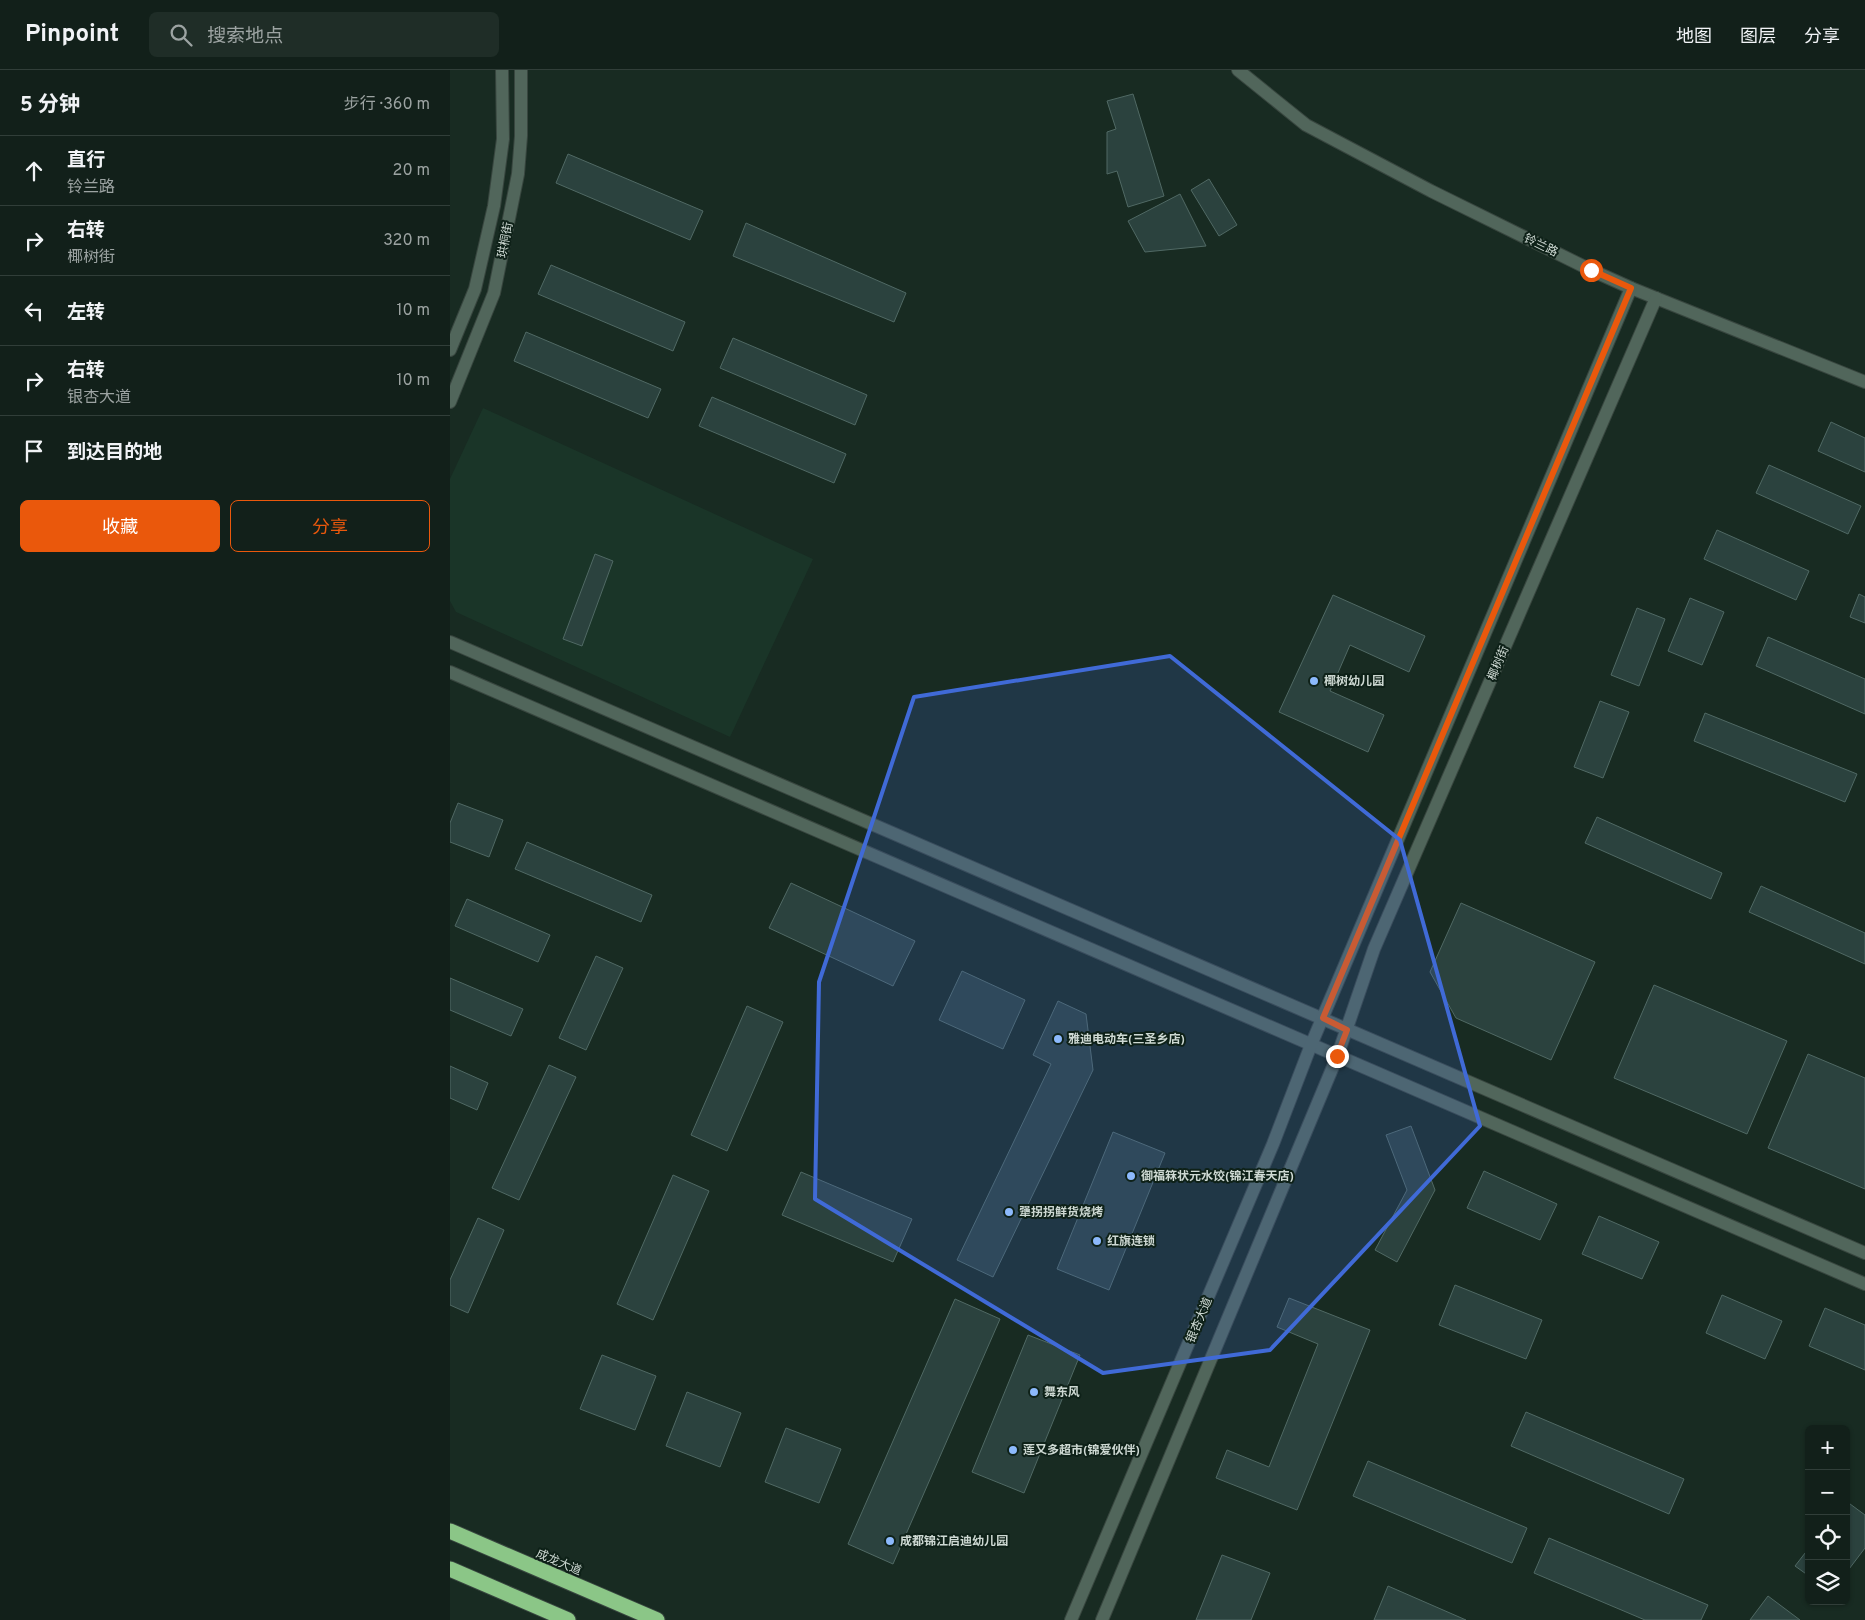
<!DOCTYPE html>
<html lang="zh">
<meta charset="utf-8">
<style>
body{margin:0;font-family:Overpass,"Noto Sans SC",sans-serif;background:#1f2d27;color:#f1f3f6}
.controls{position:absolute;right:15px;bottom:15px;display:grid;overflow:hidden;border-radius:8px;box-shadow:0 1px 4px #0004}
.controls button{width:45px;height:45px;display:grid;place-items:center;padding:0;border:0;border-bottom:1px solid #313e39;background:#12201a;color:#f1f3f6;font:25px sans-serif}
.stop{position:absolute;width:15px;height:15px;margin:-11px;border:4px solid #ea580c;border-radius:50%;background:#fff}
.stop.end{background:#ea580c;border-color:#fff;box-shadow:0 1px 5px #0008}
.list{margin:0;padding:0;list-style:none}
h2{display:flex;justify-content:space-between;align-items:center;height:65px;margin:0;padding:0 20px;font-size:21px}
h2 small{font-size:16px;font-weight:400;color:#9ca3a2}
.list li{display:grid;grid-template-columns:32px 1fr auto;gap:15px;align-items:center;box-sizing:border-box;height:70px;padding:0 20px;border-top:1px solid #313e39}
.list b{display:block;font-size:19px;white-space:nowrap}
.list p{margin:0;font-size:16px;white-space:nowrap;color:#9ca3a2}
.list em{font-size:16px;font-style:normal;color:#9ca3a2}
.actions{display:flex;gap:10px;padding:15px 20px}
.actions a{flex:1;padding:11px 0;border:1px solid #ea580c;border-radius:8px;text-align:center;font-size:18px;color:#ea580c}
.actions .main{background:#ea580c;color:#fff}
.icon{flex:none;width:28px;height:28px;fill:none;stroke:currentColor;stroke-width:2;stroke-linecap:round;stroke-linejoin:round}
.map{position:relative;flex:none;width:1415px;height:1550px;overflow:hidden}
header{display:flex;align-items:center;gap:30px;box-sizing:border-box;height:70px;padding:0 25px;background:#12201a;border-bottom:1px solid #313e39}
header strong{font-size:24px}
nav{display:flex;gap:28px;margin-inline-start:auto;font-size:18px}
.search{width:350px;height:45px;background:#1f2d27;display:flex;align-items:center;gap:12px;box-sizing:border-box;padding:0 18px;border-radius:8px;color:#9ca3a2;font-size:19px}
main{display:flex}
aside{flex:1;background:#12201a}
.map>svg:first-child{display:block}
.built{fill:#1a3528}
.building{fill:#2b423e;stroke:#506964}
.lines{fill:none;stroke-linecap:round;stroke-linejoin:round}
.secondary-casing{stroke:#38463f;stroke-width:14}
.highway-casing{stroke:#38463f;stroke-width:17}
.secondary{stroke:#51665b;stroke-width:12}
.highway{stroke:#8bc687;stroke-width:15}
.route{stroke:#ea580c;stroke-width:6}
.marked{fill:#406ad7;fill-opacity:0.2;stroke:#406ad7;stroke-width:4;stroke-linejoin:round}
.poi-dot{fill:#8cb9fc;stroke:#0e2118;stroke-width:2}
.labels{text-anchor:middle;stroke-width:4;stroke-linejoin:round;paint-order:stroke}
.street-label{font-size:12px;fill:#ced9d3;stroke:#0e2118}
.poi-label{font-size:12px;font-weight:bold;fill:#ced9d3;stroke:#0e2118;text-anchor:start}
</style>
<header>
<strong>Pinpoint</strong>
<div class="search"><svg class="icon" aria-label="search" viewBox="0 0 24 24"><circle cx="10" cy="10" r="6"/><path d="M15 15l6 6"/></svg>搜索地点</div>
<nav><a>地图</a><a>图层</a><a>分享</a></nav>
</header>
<main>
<aside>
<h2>5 分钟<small>步行 · 360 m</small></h2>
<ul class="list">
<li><svg class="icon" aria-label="ahead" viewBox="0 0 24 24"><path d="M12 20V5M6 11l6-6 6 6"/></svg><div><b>直行</b><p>铃兰路</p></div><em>20 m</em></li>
<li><svg class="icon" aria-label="right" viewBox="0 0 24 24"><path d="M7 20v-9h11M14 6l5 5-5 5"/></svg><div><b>右转</b><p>椰树街</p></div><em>320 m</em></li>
<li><svg class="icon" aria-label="left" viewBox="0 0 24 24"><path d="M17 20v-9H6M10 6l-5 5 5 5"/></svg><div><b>左转</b></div><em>10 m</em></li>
<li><svg class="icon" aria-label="right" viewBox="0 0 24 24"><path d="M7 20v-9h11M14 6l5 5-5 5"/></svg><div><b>右转</b><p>银杏大道</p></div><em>10 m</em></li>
<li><svg class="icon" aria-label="arrive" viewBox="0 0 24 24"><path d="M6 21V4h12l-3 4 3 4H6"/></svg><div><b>到达目的地</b></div></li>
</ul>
<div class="actions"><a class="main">收藏</a><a>分享</a></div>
</aside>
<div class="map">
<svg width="1415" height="1550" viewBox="0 0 1415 1550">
<rect width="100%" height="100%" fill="#182b22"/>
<path class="built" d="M33,338L363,489L280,667L6,542L0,531V409Z"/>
<g class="building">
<path d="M683,24L714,126L678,137L667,101L657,104V62L666,59L657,31Z"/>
<path d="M118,84L253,141L240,170L106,113Z"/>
<path d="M759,109L787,155L769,166L741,120Z"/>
<path d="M730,124L756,176L695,182L678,151Z"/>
<path d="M296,153L456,223L444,252L283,186Z"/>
<path d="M101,195L235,252L223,281L88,224Z"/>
<path d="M76,262L211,319L198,348L64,291Z"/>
<path d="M283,268L417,325L405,355L270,298Z"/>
<path d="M262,327L396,384L384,413L249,356Z"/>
<path d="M1381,352L1415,368V402L1368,381Z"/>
<path d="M1319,395L1411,436L1398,464L1306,423Z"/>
<path d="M1267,460L1359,501L1346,530L1254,489Z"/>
<path d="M145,484L163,491L132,576L113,569Z"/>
<path d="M1409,524L1415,527V553L1400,547Z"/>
<path d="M883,525L975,566L959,602L900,575L880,621L934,645L918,682L829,642Z"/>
<path d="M1240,528L1274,542L1252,595L1218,581Z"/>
<path d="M1187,538L1215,549L1189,616L1161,605Z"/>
<path d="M1318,567L1415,609V644L1306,596Z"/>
<path d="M1150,631L1179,642L1153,708L1124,697Z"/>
<path d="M1255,643L1407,704L1395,732L1244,671Z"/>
<path d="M8,733L53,750L39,787L0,772V753Z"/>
<path d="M1147,747L1272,803L1261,829L1135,773Z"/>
<path d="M77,772L202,825L191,852L65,799Z"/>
<path d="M341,813L465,871L443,916L319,858Z"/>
<path d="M1311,816L1415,863V894L1299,842Z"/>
<path d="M17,829L100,865L88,892L5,856Z"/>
<path d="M1011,833L1145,892L1101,990L1006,948L980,902Z"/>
<path d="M146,886L173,898L136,980L109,968Z"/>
<path d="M512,901L575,930L553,979L489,950Z"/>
<path d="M0,908L73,939L61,966L0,940Z"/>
<path d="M1204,915L1337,971L1297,1064L1164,1008Z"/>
<path d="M608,931L636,944L643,1000L543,1207L507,1190L601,994L583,985Z"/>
<path d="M297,936L333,952L277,1081L241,1065Z"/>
<path d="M1358,984L1415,1008V1119L1318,1078Z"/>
<path d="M99,995L126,1007L69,1130L42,1118Z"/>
<path d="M0,996L38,1013L27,1040L0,1028Z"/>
<path d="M961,1056L985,1120L947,1192L925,1180L957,1120L936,1065Z"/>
<path d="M663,1062L715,1083L659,1220L607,1199Z"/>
<path d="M1034,1101L1107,1134L1090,1170L1017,1138Z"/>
<path d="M351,1102L462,1149L443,1192L332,1145Z"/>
<path d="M223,1105L259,1121L203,1250L167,1234Z"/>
<path d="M1149,1146L1209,1172L1192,1209L1132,1184Z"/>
<path d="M28,1148L54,1160L18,1243L0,1235V1210Z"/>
<path d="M1005,1215L1092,1250L1076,1289L989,1255Z"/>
<path d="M1272,1225L1332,1251L1315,1289L1256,1263Z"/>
<path d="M839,1228L920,1260L847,1440L766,1408L777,1380L819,1397L868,1274L827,1257Z"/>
<path d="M505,1229L550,1249L443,1494L398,1474Z"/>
<path d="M1375,1238L1415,1255V1300L1359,1276Z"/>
<path d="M578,1265L630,1285L574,1423L522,1402Z"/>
<path d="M152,1285L206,1306L185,1360L130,1339Z"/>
<path d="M237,1322L291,1343L270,1397L216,1376Z"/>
<path d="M1076,1342L1234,1409L1219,1444L1061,1376Z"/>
<path d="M336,1358L391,1379L369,1433L315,1412Z"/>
<path d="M918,1391L1077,1458L1062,1493L903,1426Z"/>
<path d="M1396,1431L1415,1445V1478L1396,1503Z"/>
<path d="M1099,1468L1258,1535L1251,1550H1195L1084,1503Z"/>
<path d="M1359,1478V1506L1345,1496Z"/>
<path d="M772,1485L820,1503L801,1550H746Z"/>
<path d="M938,1516L1016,1550H924Z"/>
<path d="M1318,1526L1350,1550H1300Z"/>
</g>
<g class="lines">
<g class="secondary-casing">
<g id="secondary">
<path d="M788,0L856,55L981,121L1141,200L1181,218L1415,312"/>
<path d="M0,280L25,219L44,136L53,69L52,0"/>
<path d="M0,332L44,223L68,104L71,66V0"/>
<path d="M0,572L1415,1183"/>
<path d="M0,602L1415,1214"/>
<path d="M621,1550L823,1074L861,975L1181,218"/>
<path d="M652,1550L887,987L924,879L1206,228"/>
</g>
</g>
<g class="highway-casing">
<g id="highway">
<path d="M0,1461L207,1550"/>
<path d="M0,1499L118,1550"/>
</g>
</g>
<use href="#secondary" class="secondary"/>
<use href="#highway" class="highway"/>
</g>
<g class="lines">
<path class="route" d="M887,986L897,960L873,948L1181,218L1141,200"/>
</g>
<path class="marked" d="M720,586L950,770L1030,1056L820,1280L653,1303L365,1129L369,912L464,627Z"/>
<g class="poi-dot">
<circle cx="864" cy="611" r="5"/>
<circle cx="608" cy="969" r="5"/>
<circle cx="681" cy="1106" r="5"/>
<circle cx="559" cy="1142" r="5"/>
<circle cx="647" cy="1171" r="5"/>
<circle cx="584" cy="1322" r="5"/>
<circle cx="563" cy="1380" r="5"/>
<circle cx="440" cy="1471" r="5"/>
</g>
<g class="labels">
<g class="street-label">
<text transform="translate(55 170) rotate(-79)" y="4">珙桐街</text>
<text transform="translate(1091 175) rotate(26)" y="4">铃兰路</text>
<text transform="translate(1048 593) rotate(-67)" y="4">椰树街</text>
<text transform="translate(749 1250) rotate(-67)" y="4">银杏大道</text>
<text transform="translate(109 1492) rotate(23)" y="4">成龙大道</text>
</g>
<g class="poi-label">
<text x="874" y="615">椰树幼儿园</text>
<text x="618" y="973">雅迪电动车(三圣乡店)</text>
<text x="691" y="1110">御福箖状元水饺(锦江春天店)</text>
<text x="569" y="1146">犟拐拐鲜货烧烤</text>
<text x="657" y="1175">红旗连锁</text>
<text x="594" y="1326">舞东风</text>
<text x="573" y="1384">莲又多超市(锦爱伙伴)</text>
<text x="450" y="1475">成都锦江启迪幼儿园</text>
</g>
</g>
</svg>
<div class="controls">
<button>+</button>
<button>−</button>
<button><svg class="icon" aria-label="locate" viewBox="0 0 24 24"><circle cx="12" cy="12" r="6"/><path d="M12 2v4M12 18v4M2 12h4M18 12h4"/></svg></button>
<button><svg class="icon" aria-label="layers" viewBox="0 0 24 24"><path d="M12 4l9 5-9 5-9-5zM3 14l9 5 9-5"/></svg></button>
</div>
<div class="stop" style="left:1141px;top:200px"></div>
<div class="stop end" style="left:887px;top:986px"></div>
</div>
</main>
